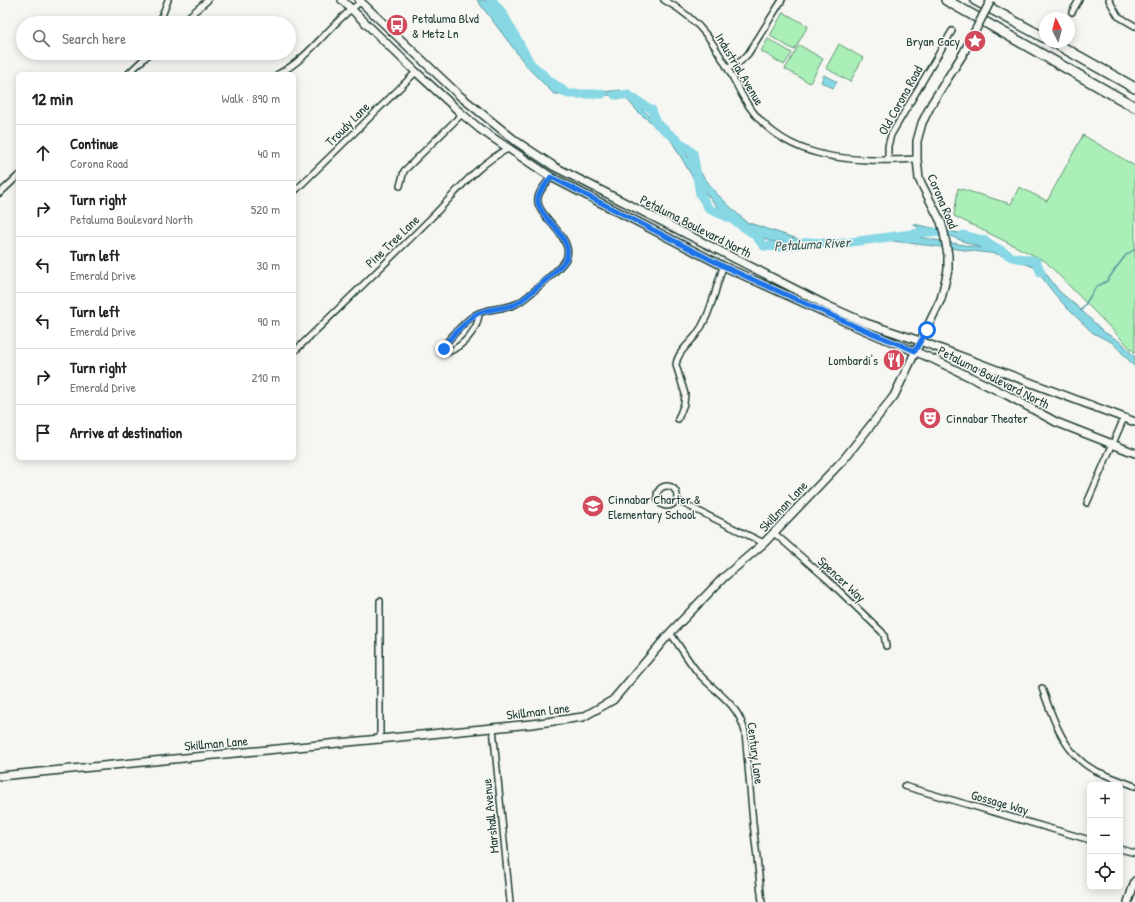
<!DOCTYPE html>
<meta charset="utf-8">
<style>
body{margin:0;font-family:"Patrick Hand",sans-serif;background:#f2f2f2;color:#222}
.controls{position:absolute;right:12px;bottom:12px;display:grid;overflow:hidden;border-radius:6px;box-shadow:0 2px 10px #0003}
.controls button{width:36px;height:36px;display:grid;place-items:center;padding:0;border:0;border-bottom:1px solid #e0e0e0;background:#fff;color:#222;font:20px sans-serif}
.compass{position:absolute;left:1039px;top:12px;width:36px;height:36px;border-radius:50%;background:#fff;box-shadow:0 2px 10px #0003;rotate:354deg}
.stop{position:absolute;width:12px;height:12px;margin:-9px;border:3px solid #1a73e8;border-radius:50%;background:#fff}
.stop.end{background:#1a73e8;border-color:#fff;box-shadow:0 1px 4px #0008}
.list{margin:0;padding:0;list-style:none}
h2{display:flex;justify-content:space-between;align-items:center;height:52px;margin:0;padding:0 16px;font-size:17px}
h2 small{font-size:13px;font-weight:400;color:#767676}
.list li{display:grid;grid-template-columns:26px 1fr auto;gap:12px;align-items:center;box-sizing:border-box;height:56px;padding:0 16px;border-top:1px solid #e0e0e0}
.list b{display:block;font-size:15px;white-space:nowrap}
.list p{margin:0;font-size:13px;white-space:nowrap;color:#767676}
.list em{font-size:13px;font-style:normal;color:#767676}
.icon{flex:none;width:22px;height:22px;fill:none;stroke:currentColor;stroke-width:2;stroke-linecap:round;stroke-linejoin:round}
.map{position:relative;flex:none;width:1135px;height:902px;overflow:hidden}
.search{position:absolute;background:#fff;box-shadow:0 2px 10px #0003;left:16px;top:16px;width:280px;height:44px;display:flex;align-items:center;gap:10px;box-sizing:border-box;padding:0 14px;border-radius:22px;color:#767676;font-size:15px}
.panel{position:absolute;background:#fff;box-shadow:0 2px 10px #0003;left:16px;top:72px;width:280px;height:388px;border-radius:6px}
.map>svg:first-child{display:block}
.green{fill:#aaeeb8;stroke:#649676}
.water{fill:#87d7e4;stroke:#5d999e}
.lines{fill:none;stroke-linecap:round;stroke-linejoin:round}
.stream{stroke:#5d999e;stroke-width:1.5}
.river{stroke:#87d7e4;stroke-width:9}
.street-casing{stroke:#1f3d34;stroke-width:8}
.secondary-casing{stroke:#1f3d34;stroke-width:10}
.highway-casing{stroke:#1f3d34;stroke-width:12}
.street{stroke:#f6f6f2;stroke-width:5}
.secondary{stroke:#f6f6f2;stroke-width:7}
.highway{stroke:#f6f6f2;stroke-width:9}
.secondary-bridge-casing{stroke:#1f3d34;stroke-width:10;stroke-linecap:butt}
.secondary-bridge{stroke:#f6f6f2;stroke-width:7}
.route{stroke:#1a73e8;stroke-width:5}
.labels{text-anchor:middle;stroke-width:3;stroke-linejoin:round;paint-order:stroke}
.poi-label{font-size:13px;fill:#1f3d34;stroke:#f6f6f2;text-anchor:start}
.street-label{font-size:13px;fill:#1f3d34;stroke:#f6f6f2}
.water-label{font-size:14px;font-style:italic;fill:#345c57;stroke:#f6f6f2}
</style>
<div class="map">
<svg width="1135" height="902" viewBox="0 0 1135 902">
<rect width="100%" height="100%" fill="#f6f6f2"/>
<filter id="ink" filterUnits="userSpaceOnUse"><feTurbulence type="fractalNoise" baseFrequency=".025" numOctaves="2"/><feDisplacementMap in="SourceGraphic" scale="8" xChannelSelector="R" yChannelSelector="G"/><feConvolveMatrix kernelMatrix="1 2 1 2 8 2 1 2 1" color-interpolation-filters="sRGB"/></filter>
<g filter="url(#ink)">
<g class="green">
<path d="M783,12L808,26L794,50L770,36Z"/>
<path d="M768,39L792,53L784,65L761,51Z"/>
<path d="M839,44L863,58L850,82L826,68Z"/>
<path d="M799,45L823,59L810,83L785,69Z"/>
<path d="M1083,135L1135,166V353L1045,261L954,216L958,188L1011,204L1019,187L1047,201Z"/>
</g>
<g class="water">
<path d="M477,0H491L524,47L538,72L558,90L602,92L620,90L631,98L650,117L667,128L716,193L746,222L804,241H842L901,234L981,248L950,236L921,230L913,224L969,235L1002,251L1038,263L1059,291L1080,309L1104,332L1122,343L1135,357V367L1113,343L1093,333L1066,307L1053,292L1034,267L997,254L877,239L815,245L769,241L728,218L696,183L668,135L639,113L624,96L586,94H554L529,69Z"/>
<path d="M824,75L837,82L833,88L821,82Z"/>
</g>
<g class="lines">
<path class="stream" d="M1081,311L1096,287L1107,281L1116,268L1126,255L1135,249"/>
<g class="river">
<path d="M492,0L503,14L530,63L550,81L568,94H602"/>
<path d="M615,95H628L652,110L656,123L693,153L700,194L709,209L730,218L754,234L764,246L780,247L810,242L836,244L927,232L945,233"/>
<path d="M963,235L983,240L1012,257L1036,261L1041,273"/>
</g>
<g class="street-casing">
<g id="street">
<path d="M664,0C707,23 720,54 742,95C778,161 850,163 917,159"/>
<path d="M1109,0L1118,16L1135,26"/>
<path d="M1072,12L1079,0"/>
<path d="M162,16L168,0"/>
<path d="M181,23L208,0"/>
<path d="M728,68L741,61L748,54L782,0"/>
<path d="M128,74L150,53"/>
<path d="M278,74C311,58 330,22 361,2"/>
<path d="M888,160V146L891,135L952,31"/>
<path d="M400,186L404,171L462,114"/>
<path d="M294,192L416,72"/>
<path d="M0,193L18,176"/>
<path d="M479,313C479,329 462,347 448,352L444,349V345C454,335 463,322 475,315C488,307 503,310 516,304C524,301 562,267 566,259C576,237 534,215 538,198C539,190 547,183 551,177"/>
<path d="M294,352C340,307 386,263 431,218C455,194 477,164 508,149"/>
<path d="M678,419L684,404L685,394L676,365C677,353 689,344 696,335C706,322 710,308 715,293C717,284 721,275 723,266"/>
<circle cx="667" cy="496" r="10"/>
<path d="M676,500L764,543"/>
<path d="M1087,503L1124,418"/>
<path d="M774,533L828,580L882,632L884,635L886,646"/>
<path d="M380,601V740"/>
<path d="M670,633C680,646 688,661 699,674C717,694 738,703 745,732L753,823L762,902"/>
<path d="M1042,688C1053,719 1064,754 1094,770C1107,776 1122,781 1135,786"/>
<path d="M493,728L510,902"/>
<path d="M904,786L1090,840"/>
<path d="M1120,849L1135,853"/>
</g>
</g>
<g class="secondary-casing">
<g id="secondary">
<path d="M342,0L416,72L462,114L480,129L551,177L723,266L857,327L935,360L1007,395L1056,422L1135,453"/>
<path d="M359,0L460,96L517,142L555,167L826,305L866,323L920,341L1135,422"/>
<path d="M0,776L532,724L583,717L613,700L670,633L723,578L764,543L844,459L894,396L941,299L948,270V255L944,233L941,222L919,179L917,159V141L922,123L932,103L963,54"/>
<path d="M1128,902L1135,881"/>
</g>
</g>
<g class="highway-casing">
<g id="highway">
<path d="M946,0L1135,107"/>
<path d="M975,0L1045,38"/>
<path d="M1053,42L1135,88"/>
</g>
</g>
<use href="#street" class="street"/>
<use href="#secondary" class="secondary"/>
<use href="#highway" class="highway"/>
<g class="secondary-bridge-casing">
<path id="secondary-bridge" d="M963,54L991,0"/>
</g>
<use href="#secondary-bridge" class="secondary-bridge"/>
</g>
</g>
<g class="lines" filter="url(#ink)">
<path class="route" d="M444,349V345C454,335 463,323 475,315C488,307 503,310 516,304C524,300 562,267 566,259C576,237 534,215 538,198C539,191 547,183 551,177L723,266L857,327L908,348L915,351L927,330"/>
</g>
<defs>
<g id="bus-disc" transform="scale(1.15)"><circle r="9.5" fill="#d1495b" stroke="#f6f6f2"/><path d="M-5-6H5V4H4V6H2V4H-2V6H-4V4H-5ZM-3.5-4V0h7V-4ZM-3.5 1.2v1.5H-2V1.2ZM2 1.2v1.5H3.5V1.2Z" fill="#fff"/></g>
<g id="sight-disc" transform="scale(1.15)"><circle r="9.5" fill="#d1495b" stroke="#f6f6f2"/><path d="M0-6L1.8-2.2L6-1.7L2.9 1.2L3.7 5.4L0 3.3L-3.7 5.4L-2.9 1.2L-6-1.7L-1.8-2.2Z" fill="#fff"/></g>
<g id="restaurant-disc" transform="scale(1.15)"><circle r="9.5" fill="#d1495b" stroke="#f6f6f2"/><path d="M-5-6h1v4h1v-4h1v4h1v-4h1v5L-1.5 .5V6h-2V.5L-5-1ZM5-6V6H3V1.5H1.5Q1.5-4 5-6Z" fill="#fff"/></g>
<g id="theatre-disc" transform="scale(1.15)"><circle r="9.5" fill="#d1495b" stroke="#f6f6f2"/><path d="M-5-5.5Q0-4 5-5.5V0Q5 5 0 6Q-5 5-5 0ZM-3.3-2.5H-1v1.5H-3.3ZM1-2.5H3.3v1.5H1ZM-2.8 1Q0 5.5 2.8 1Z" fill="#fff"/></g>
<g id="school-disc" transform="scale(1.15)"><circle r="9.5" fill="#d1495b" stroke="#f6f6f2"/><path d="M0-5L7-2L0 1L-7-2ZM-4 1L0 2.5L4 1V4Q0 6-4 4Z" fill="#fff"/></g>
</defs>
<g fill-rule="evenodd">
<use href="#bus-disc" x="397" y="25"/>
<use href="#sight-disc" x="975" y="41"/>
<use href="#restaurant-disc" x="894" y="360"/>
<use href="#theatre-disc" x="930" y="418"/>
<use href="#school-disc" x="593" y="506"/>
</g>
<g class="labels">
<g class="poi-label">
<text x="412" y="23">Petaluma Blvd<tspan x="412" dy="15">&amp; Metz Ln</tspan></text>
<text x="960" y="46" text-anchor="end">Bryan Cacy</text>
<text x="878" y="365" text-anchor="end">Lombardi's</text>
<text x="946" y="423">Cinnabar Theater</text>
<text x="608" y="504">Cinnabar Charter &amp;<tspan x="608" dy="15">Elementary School</tspan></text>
</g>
<g class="street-label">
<text transform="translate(740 69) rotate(59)" y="5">Industrial Avenue</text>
<text transform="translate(900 100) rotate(-61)" y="5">Old Corona Road</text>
<text transform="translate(347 124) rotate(-45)" y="5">Troudy Lane</text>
<text transform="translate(943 201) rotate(67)" y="5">Corona Road</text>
<text transform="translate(696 226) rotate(27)" y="5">Petaluma Boulevard North</text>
<text transform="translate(392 241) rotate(-44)" y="5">Pine Tree Lane</text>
<text transform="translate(994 377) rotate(27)" y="5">Petaluma Boulevard North</text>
<text transform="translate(783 506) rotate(-47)" y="5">Skillman Lane</text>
<text transform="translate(842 579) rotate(43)" y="5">Spencer Way</text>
<text transform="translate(538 711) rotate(-7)" y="5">Skillman Lane</text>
<text transform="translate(216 743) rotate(-5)" y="5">Skillman Lane</text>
<text transform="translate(756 753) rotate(83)" y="5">Century Lane</text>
<text transform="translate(1000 802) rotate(16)" y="5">Gossage Way</text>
<text transform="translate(490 816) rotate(-96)" y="5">Marshall Avenue</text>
</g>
<g class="water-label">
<text transform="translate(812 244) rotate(-3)" y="5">Petaluma River</text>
</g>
</g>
</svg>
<div class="controls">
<button>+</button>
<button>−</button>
<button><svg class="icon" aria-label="locate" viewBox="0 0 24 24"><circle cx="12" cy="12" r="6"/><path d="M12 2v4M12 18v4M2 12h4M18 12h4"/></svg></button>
</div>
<svg class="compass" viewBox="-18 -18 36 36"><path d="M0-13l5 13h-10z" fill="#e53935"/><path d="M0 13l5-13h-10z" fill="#767676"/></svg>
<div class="stop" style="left:927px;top:330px"></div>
<div class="stop end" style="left:444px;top:349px"></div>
<div class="search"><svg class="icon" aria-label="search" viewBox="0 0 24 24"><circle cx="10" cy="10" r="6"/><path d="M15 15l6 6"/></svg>Search here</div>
<section class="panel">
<h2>12 min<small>Walk · 890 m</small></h2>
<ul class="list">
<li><svg class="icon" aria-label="ahead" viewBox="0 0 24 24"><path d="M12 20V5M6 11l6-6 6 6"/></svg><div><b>Continue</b><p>Corona Road</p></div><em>40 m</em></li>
<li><svg class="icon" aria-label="right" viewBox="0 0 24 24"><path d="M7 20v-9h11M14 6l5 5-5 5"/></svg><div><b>Turn right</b><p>Petaluma Boulevard North</p></div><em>520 m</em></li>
<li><svg class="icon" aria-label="left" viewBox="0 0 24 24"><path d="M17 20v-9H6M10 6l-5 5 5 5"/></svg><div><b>Turn left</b><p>Emerald Drive</p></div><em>30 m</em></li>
<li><svg class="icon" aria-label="left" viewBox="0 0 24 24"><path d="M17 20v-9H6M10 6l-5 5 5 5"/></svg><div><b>Turn left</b><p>Emerald Drive</p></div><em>90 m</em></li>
<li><svg class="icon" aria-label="right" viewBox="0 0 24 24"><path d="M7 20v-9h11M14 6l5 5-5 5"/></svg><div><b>Turn right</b><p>Emerald Drive</p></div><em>210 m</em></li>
<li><svg class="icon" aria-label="arrive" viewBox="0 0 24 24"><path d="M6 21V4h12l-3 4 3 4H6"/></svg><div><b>Arrive at destination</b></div></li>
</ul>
</section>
</div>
